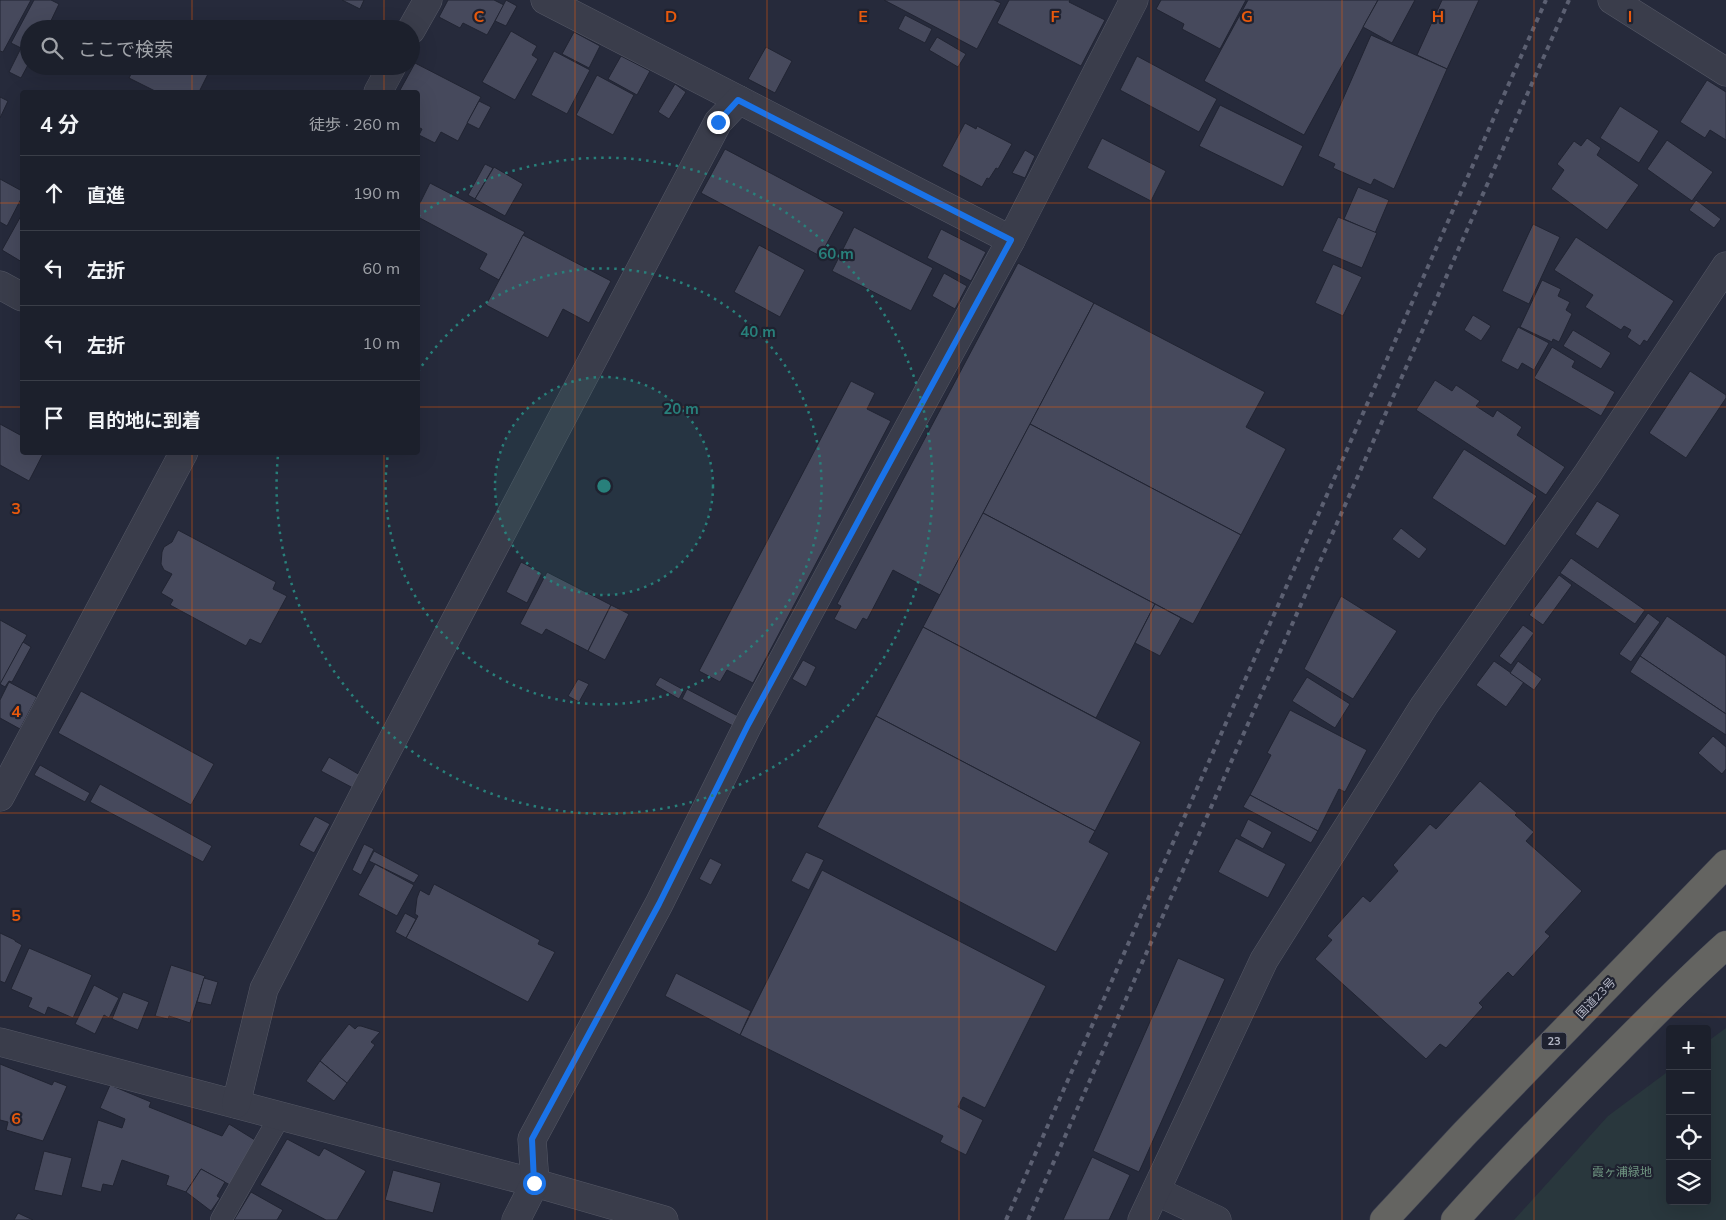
<!DOCTYPE html>
<html lang="ja">
<meta charset="utf-8">
<style>
body{margin:0;font-family:Mulish,"Noto Sans JP",sans-serif;background:#292d38;color:#f1f3f6}
.controls{position:absolute;right:15px;bottom:15px;display:grid;overflow:hidden;border-radius:5px;box-shadow:0 5px 20px #0002}
.controls button{width:45px;height:45px;display:grid;place-items:center;padding:0;border:0;border-bottom:1px solid #3a3e48;background:#1c202c;color:#f1f3f6;font:25px sans-serif}
.stop{position:absolute;width:15px;height:15px;margin:-11px;border:4px solid #1a73e8;border-radius:50%;background:#fff}
.stop.end{background:#1a73e8;border-color:#fff;box-shadow:0 1px 5px #0008}
.list{margin:0;padding:0;list-style:none}
h2{display:flex;justify-content:space-between;align-items:center;height:65px;margin:0;padding:0 20px;font-size:21px}
h2 small{font-size:16px;font-weight:400;color:#a0a3a9}
.list li{display:grid;grid-template-columns:32px 1fr auto;gap:15px;align-items:center;box-sizing:border-box;height:75px;padding:0 20px;border-top:1px solid #3a3e48}
.list b{display:block;font-size:19px;white-space:nowrap}
.list em{font-size:16px;font-style:normal;color:#a0a3a9}
.icon{flex:none;width:28px;height:28px;fill:none;stroke:currentColor;stroke-width:2;stroke-linecap:round;stroke-linejoin:round}
.map{position:relative;flex:none;width:1726px;height:1220px;overflow:hidden}
.search{position:absolute;background:#1c202c;box-shadow:0 5px 20px #0002;left:20px;top:20px;width:400px;height:55px;display:flex;align-items:center;gap:12px;box-sizing:border-box;padding:0 18px;border-radius:28px;color:#a0a3a9;font-size:19px}
.panel{position:absolute;background:#1c202c;box-shadow:0 5px 20px #0002;left:20px;top:90px;width:400px;height:365px;border-radius:5px}
.map>svg:first-child{display:block}
.green{fill:#29373d}
.building{fill:#46495c;stroke:#212432}
.lines{fill:none;stroke-linecap:round;stroke-linejoin:round}
.service-casing{stroke:#555866;stroke-width:22}
.minor-casing{stroke:#555866;stroke-width:29}
.trunk-casing{stroke:#424553;stroke-width:29}
.service{stroke:#3a3d4b;stroke-width:21}
.minor{stroke:#3a3d4b;stroke-width:28}
.trunk{stroke:#646461;stroke-width:28}
.rail{stroke:#5c6072;stroke-width:4;stroke-dasharray:5 5;stroke-linecap:butt}
.route{stroke:#1a73e8;stroke-width:6}
.grid{fill:none;stroke:#e8590c;stroke-width:1;stroke-opacity:0.55}
.ring{fill:none;stroke:#28807b;stroke-width:2.5;stroke-dasharray:2.5 5}
.labels{text-anchor:middle;stroke-width:4.5;stroke-linejoin:round;paint-order:stroke}
.shield{fill:#1f2230;stroke:#888b9a;stroke-width:1}
.shield-label{font-size:11px;font-weight:bold;fill:#b5b8c7}
.street-label{font-size:12px;fill:#b5b8c7;stroke:#1f2230}
.park-label{font-size:12px;fill:#6f9581;stroke:#1f2230}
.grid-label{font-size:16px;text-anchor:middle;font-weight:bold;fill:#e8590c;stroke:#1f2230;stroke-width:4.5;stroke-linejoin:round;paint-order:stroke}
.centre{fill:#28807b;stroke:#1f2230;stroke-width:2.5}
.ring-label{font-size:15px;text-anchor:middle;font-weight:bold;fill:#28807b;stroke:#1f2230;stroke-width:4.5;stroke-linejoin:round;paint-order:stroke}
</style>
<div class="map">
<svg width="1726" height="1220" viewBox="0 0 1726 1220">
<rect width="100%" height="100%" fill="#262a3b"/>
<path class="green" d="M1726,1028V1220H1514L1608,1116L1670,1070V1201H1707V1042Z"/>
<g class="building">
<path d="M0,0H31L3,52L0,51Z"/>
<path d="M34,0H51L59,4L47,29H29V63L21,78L9,72L21,48L11,43Z"/>
<path d="M342,0H364L360,9Z"/>
<path d="M448,0H494L504,5L487,35L463,23L460,28L439,17Z"/>
<path d="M506,0L517,6L506,26L495,21Z"/>
<path d="M884,0H994L1001,3L977,49Z"/>
<path d="M1009,0H1070L1069,2L1105,20L1081,66L997,23Z"/>
<path d="M1161,0H1246L1220,49L1182,29L1184,24L1156,9Z"/>
<path d="M1248,0H1378L1304,135L1204,81Z"/>
<path d="M1378,0H1415L1392,43L1363,27Z"/>
<path d="M1442,0H1479L1447,69L1417,55Z"/>
<path d="M905,15L932,29L925,43L898,29Z"/>
<path d="M511,31L537,46L532,55L538,59L515,100L482,82Z"/>
<path d="M574,32L600,46L589,68L562,54Z"/>
<path d="M1371,35L1447,69L1394,189L1374,179L1371,185L1333,168L1335,164L1318,156Z"/>
<path d="M937,37L966,54L958,67L929,50Z"/>
<path d="M766,47L792,61L775,93L748,79Z"/>
<path d="M554,51L590,70L567,114L531,95Z"/>
<path d="M621,56L650,71L637,95L608,79Z"/>
<path d="M1137,56L1217,99L1199,132L1120,90Z"/>
<path d="M415,63L481,97L458,141L441,132L435,143L419,135L422,129L418,127V92H399Z"/>
<path d="M135,66H202L210,70L199,92H157L129,78Z"/>
<path d="M597,75L634,95L613,135L576,115Z"/>
<path d="M1707,80L1726,92V140L1710,130L1705,138L1680,122Z"/>
<path d="M675,84L686,92L669,119L658,112Z"/>
<path d="M0,97L8,101L0,118Z"/>
<path d="M479,101L491,107L479,129L467,123Z"/>
<path d="M1220,105L1303,146L1283,187L1199,146Z"/>
<path d="M1620,106L1659,131L1639,163L1600,138Z"/>
<path d="M965,123L976,129L977,126L1012,144L998,169L996,168L989,179L987,178L982,187L942,166Z"/>
<path d="M1102,138L1166,171L1151,201L1087,168Z"/>
<path d="M1587,138L1601,148L1597,155L1639,185L1607,230L1551,189L1564,170L1557,164L1574,141L1581,146Z"/>
<path d="M1667,140L1713,172L1692,201L1647,169Z"/>
<path d="M725,149L844,212L820,256L701,193Z"/>
<path d="M1025,150L1035,156L1025,178L1012,173Z"/>
<path d="M485,164L493,168L475,199L468,195Z"/>
<path d="M494,167L523,184L505,216L475,199Z"/>
<path d="M0,179L22,191V197L7,226L0,222Z"/>
<path d="M430,183L525,232L499,280L479,269L487,254L418,217V207Z"/>
<path d="M1358,187L1389,200L1375,233L1344,219Z"/>
<path d="M1696,200L1721,219L1714,228L1689,210Z"/>
<path d="M22,214V262L2,250Z"/>
<path d="M1338,217L1377,233L1362,268L1322,251Z"/>
<path d="M1533,224L1560,237L1529,304L1502,291Z"/>
<path d="M854,227L933,268L911,311L832,271Z"/>
<path d="M941,229L986,252L971,281L927,258Z"/>
<path d="M523,235L611,281L589,323L563,309L548,338L486,305Z"/>
<path d="M1576,237L1674,301L1647,342L1644,340L1640,346L1627,337L1631,330L1624,326L1621,330L1585,307L1593,295L1554,270Z"/>
<path d="M759,245L805,270L780,317L734,292Z"/>
<path d="M1018,263L1094,303L940,595L893,570L867,620L863,618L856,630L834,619L841,606L837,604Z"/>
<path d="M1333,264L1362,277L1343,316L1315,303Z"/>
<path d="M944,273L967,286L955,309L932,296Z"/>
<path d="M1542,280L1561,289L1558,296L1570,302L1566,310L1572,314L1559,342L1553,339L1552,342L1520,327Z"/>
<path d="M1094,303L1265,392L1246,427L1286,449L1241,535L1030,424Z"/>
<path d="M1473,315L1491,326L1481,341L1464,330Z"/>
<path d="M1518,327L1549,343L1534,370L1522,363L1518,370L1501,361Z"/>
<path d="M1573,330L1611,353L1601,369L1563,346Z"/>
<path d="M1552,347L1575,361L1572,367L1615,392L1601,416L1534,378Z"/>
<path d="M1690,371L1726,395V398L1686,458L1649,433Z"/>
<path d="M1435,380L1452,391L1456,385L1480,401L1476,406L1493,417L1497,410L1522,427L1517,435L1565,467L1546,495L1416,410Z"/>
<path d="M851,381L875,393L867,409L891,421L753,683L727,670L720,682L699,671Z"/>
<path d="M0,424L22,436V452H44L29,481L0,465Z"/>
<path d="M1030,424L1241,535L1193,624L983,513Z"/>
<path d="M1464,449L1537,496L1505,546L1432,498Z"/>
<path d="M1597,501L1620,515L1598,549L1575,534Z"/>
<path d="M983,513L1155,604L1096,718L923,627Z"/>
<path d="M1401,528L1427,549L1419,559L1392,539Z"/>
<path d="M178,530L276,582L273,589L287,596L261,644L250,639L246,646L170,605L173,600L161,593L172,574L164,570L161,564L162,552L164,547L172,542Z"/>
<path d="M1571,558L1645,610L1635,624L1560,573Z"/>
<path d="M521,562L542,573L527,603L506,592Z"/>
<path d="M547,572L611,605L588,651L546,629L542,635L520,624Z"/>
<path d="M1559,575L1572,585L1543,625L1529,615Z"/>
<path d="M1341,596L1397,631L1353,699L1304,669Z"/>
<path d="M1155,604L1181,618L1160,656L1135,643Z"/>
<path d="M611,605L629,614L605,660L588,651Z"/>
<path d="M1648,613L1660,622L1631,662L1619,654Z"/>
<path d="M1667,616L1726,656V714L1640,656Z"/>
<path d="M0,620L27,635L0,685Z"/>
<path d="M1523,625L1534,633L1511,665L1499,656Z"/>
<path d="M923,627L1141,742L1095,831L876,716Z"/>
<path d="M23,642L31,647L12,682L9,681L5,687L0,684Z"/>
<path d="M1640,656L1726,714V735L1630,672Z"/>
<path d="M803,660L816,667L806,687L792,679Z"/>
<path d="M1494,661L1524,682L1506,707L1476,685Z"/>
<path d="M1518,661L1542,679L1534,690L1510,673Z"/>
<path d="M660,677L684,690L679,699L655,685Z"/>
<path d="M1307,677L1350,704L1335,728L1292,701Z"/>
<path d="M578,679L589,684L579,702L568,696Z"/>
<path d="M9,682L37,697L20,729L0,718V700Z"/>
<path d="M687,689L738,716L733,726L682,699Z"/>
<path d="M81,691L214,764L191,805L58,733Z"/>
<path d="M1290,710L1367,750L1345,792L1339,789L1318,831L1250,795L1271,755L1267,753Z"/>
<path d="M876,716L1095,831L1089,842L1109,853L1056,952L817,827Z"/>
<path d="M1713,736L1726,747V769L1722,774L1698,753Z"/>
<path d="M329,757L360,775L353,788L321,771Z"/>
<path d="M40,765L90,793L85,802L34,775Z"/>
<path d="M1480,781L1517,813L1515,815L1534,832L1526,841L1582,891L1545,932L1550,936L1513,977L1508,972L1479,1003L1483,1007L1446,1048L1440,1044L1426,1059L1315,959L1332,940L1327,936L1363,896L1370,902L1398,871L1393,865L1430,824L1436,829Z"/>
<path d="M100,784L212,846L203,862L90,802Z"/>
<path d="M1250,795L1318,831L1311,843L1243,807Z"/>
<path d="M315,816L330,824L314,853L299,845Z"/>
<path d="M1248,819L1272,832L1263,849L1240,836Z"/>
<path d="M1236,838L1286,864L1268,898L1218,872Z"/>
<path d="M364,844L374,849L361,875L352,870Z"/>
<path d="M374,851L419,875L414,883L369,861Z"/>
<path d="M806,852L824,860L809,890L791,881Z"/>
<path d="M710,858L722,864L711,885L699,879Z"/>
<path d="M375,864L414,885L397,916L358,895Z"/>
<path d="M822,870L1046,986L985,1108L963,1097L958,1107L983,1120L966,1155L940,1142L943,1136L740,1035Z"/>
<path d="M434,884L540,940L538,944L555,952L528,1002L406,938L418,916L415,914L417,898L420,890L429,895Z"/>
<path d="M405,913L416,919L406,938L395,932Z"/>
<path d="M0,933L15,940V941L22,945L5,983L0,981Z"/>
<path d="M29,948L92,975L73,1018L48,1007L45,1015L28,1007L32,998L11,989Z"/>
<path d="M1178,958L1225,979L1139,1172L1093,1151Z"/>
<path d="M171,965L205,976L190,1023L169,1016L168,1019L155,1016Z"/>
<path d="M676,973L751,1011L740,1035L665,996Z"/>
<path d="M204,978L218,982L211,1005L197,1002Z"/>
<path d="M94,985L119,998L109,1018L104,1015L95,1034L75,1024Z"/>
<path d="M123,992L149,1002L138,1030L112,1019Z"/>
<path d="M349,1024L355,1029L358,1026H361L380,1032L371,1042L375,1045L347,1083L320,1061Z"/>
<path d="M320,1061L347,1083L334,1101L306,1081Z"/>
<path d="M0,1064L52,1085L54,1081L67,1086L43,1141L6,1130L8,1122L0,1120Z"/>
<path d="M110,1085L151,1102L149,1107L222,1136L229,1124L255,1140L230,1185L201,1169L186,1192L166,1185L169,1176L122,1160L113,1186L103,1184L101,1192L81,1187L98,1120L122,1128L125,1119L100,1108Z"/>
<path d="M287,1139L319,1156L324,1148L366,1171L337,1220H326L260,1185Z"/>
<path d="M44,1151L72,1158L62,1196L34,1190Z"/>
<path d="M1092,1157L1130,1175L1109,1220H1063Z"/>
<path d="M201,1169L225,1182L217,1196L220,1198L211,1211L186,1192Z"/>
<path d="M393,1170L441,1183L433,1213L385,1200Z"/>
<path d="M251,1192L283,1210L277,1220H234Z"/>
<path d="M18,1213L33,1220H14Z"/>
</g>
<g class="lines">
<g class="service-casing">
<path id="service" d="M221,1220L280,1116"/>
</g>
<g class="minor-casing">
<g id="minor">
<path d="M545,0L1011,240"/>
<path d="M1612,0L1726,72"/>
<path d="M411,30L428,0"/>
<path d="M378,92L392,66"/>
<path d="M0,285L22,297"/>
<path d="M0,797L184,452"/>
<path d="M0,1042L535,1183L664,1220"/>
<path d="M236,1104L264,989L374,775L718,122L739,100"/>
<path d="M1156,1191L1217,1220"/>
<path d="M516,1220L535,1183L532,1139L659,904L748,725L877,486L1011,240L1134,0"/>
<path d="M1142,1220L1264,960L1424,706L1588,473L1726,266"/>
</g>
</g>
<g class="trunk-casing">
<g id="trunk">
<path d="M1384,1220L1465,1133L1726,864"/>
<path d="M1455,1220C1508,1161 1563,1105 1619,1049C1654,1014 1689,978 1726,945"/>
</g>
</g>
<use href="#service" class="service"/>
<use href="#minor" class="minor"/>
<use href="#trunk" class="trunk"/>
<g class="rail">
<path d="M1006,1220L1546,0"/>
<path d="M1028,1220L1569,0"/>
</g>
</g>
<g class="lines">
<path class="route" d="M534,1183L532,1139L659,904L748,725L877,486L1011,240L738,100L718,122"/>
</g>
<path class="grid" d="M192,0V29M384,0V29M575,0V1220M767,0V1220M959,0V1220M1151,0V1220M1342,0V1220M1534,0V1220M192,66V92M384,66V92M0,203H22M418,203H1726M0,407H22M418,407H1726M192,452V1220M384,452V1220M0,610H1726M0,813H1726M0,1017H1726"/>
<circle cx="604" cy="486" r="109" fill="#28807b" fill-opacity=".12"/>
<g class="ring">
<circle cx="604" cy="486" r="109"/>
<path d="M418 372A218 218 0 1 1 388 454"/>
<path d="M418 216A328 328 0 1 1 278 455"/>
</g>
<g class="labels">
<rect class="shield" x="1541.5" y="1032.5" width="25" height="17" rx="4"/>
<g class="shield-label">
<text x="1554" y="1045">23</text>
</g>
<g class="street-label">
<text transform="translate(1596 998) rotate(-46)" y="4">国道23号</text>
</g>
<g class="park-label">
<text x="1622" y="1176">霞ヶ浦緑地</text>
</g>
</g>
<g class="grid-label">
<text x="479" y="22">C</text>
<text x="671" y="22">D</text>
<text x="863" y="22">E</text>
<text x="1055" y="22">F</text>
<text x="1247" y="22">G</text>
<text x="1438" y="22">H</text>
<text x="1630" y="22">I</text>
<text x="16" y="514">3</text>
<text x="16" y="717">4</text>
<text x="16" y="921">5</text>
<text x="16" y="1124">6</text>
</g>
<circle cx="604" cy="486" r="8" class="centre"/>
<g class="ring-label">
<text x="836" y="259">60 m</text>
<text x="758" y="337">40 m</text>
<text x="681" y="414">20 m</text>
</g>
</svg>
<div class="controls">
<button>+</button>
<button>−</button>
<button><svg class="icon" aria-label="locate" viewBox="0 0 24 24"><circle cx="12" cy="12" r="6"/><path d="M12 2v4M12 18v4M2 12h4M18 12h4"/></svg></button>
<button><svg class="icon" aria-label="layers" viewBox="0 0 24 24"><path d="M12 4l9 5-9 5-9-5zM3 14l9 5 9-5"/></svg></button>
</div>
<div class="stop" style="left:534px;top:1183px"></div>
<div class="stop end" style="left:718px;top:122px"></div>
<div class="search"><svg class="icon" aria-label="search" viewBox="0 0 24 24"><circle cx="10" cy="10" r="6"/><path d="M15 15l6 6"/></svg>ここで検索</div>
<section class="panel">
<h2>4 分<small>徒歩 · 260 m</small></h2>
<ul class="list">
<li><svg class="icon" aria-label="ahead" viewBox="0 0 24 24"><path d="M12 20V5M6 11l6-6 6 6"/></svg><div><b>直進</b></div><em>190 m</em></li>
<li><svg class="icon" aria-label="left" viewBox="0 0 24 24"><path d="M17 20v-9H6M10 6l-5 5 5 5"/></svg><div><b>左折</b></div><em>60 m</em></li>
<li><svg class="icon" aria-label="left" viewBox="0 0 24 24"><path d="M17 20v-9H6M10 6l-5 5 5 5"/></svg><div><b>左折</b></div><em>10 m</em></li>
<li><svg class="icon" aria-label="arrive" viewBox="0 0 24 24"><path d="M6 21V4h12l-3 4 3 4H6"/></svg><div><b>目的地に到着</b></div></li>
</ul>
</section>
</div>
